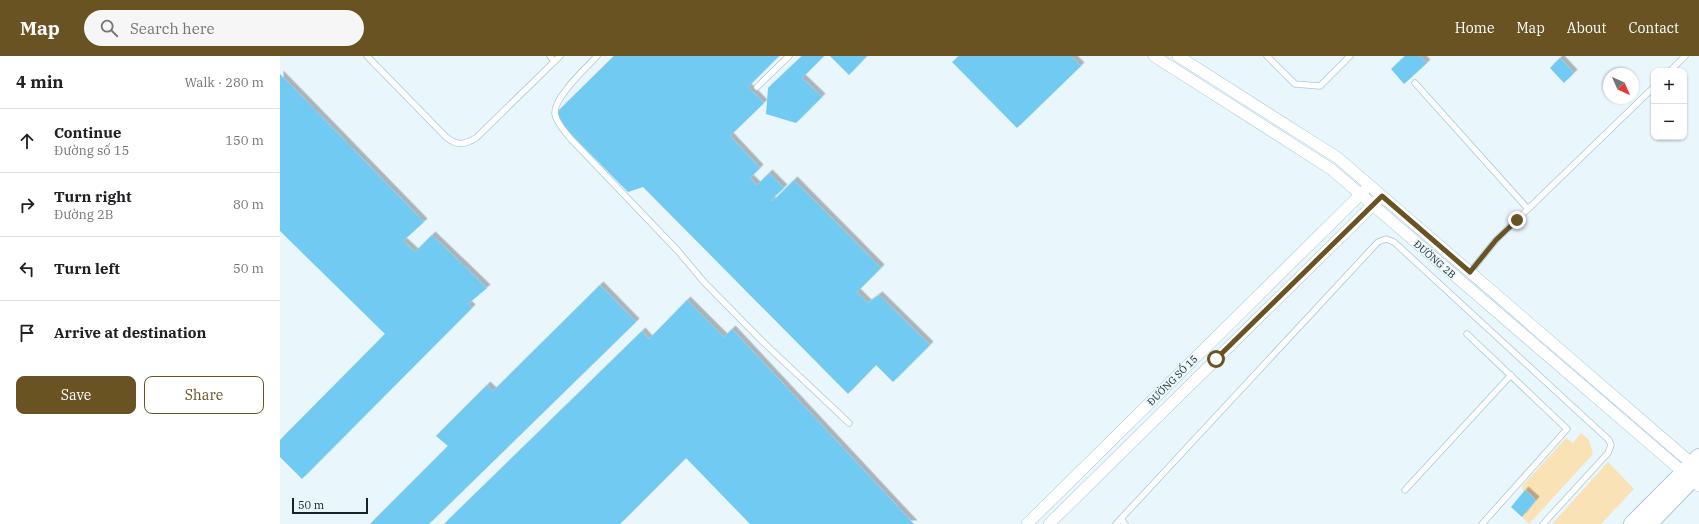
<!DOCTYPE html>
<meta charset="utf-8">
<style>
body{margin:0;font-family:"IBM Plex Serif",serif;background:#f6f6f6;color:#202124}
.controls{position:absolute;right:12px;top:12px;display:grid;overflow:hidden;border-radius:8px;box-shadow:0 1px 3px #0004}
.controls button{width:36px;height:36px;display:grid;place-items:center;padding:0;border:0;border-bottom:1px solid #e0e0e0;background:#fff;color:#202124;font:20px sans-serif}
.compass{position:absolute;left:1323px;top:12px;width:36px;height:36px;border-radius:50%;background:#fff;box-shadow:0 1px 3px #0004;rotate:135deg}
.scale{position:absolute;left:12px;bottom:10px;width:76px;box-sizing:border-box;padding-left:4px;border:2px solid #172328;border-top:0;font-size:11px;line-height:14px;white-space:nowrap;color:#172328;-webkit-text-stroke:3px #e9f6fc;paint-order:stroke}
.stop{position:absolute;width:12px;height:12px;margin:-9px;border:3px solid #695323;border-radius:50%;background:#fff}
.stop.end{background:#695323;border-color:#fff;box-shadow:0 1px 4px #0008}
.list{margin:0;padding:0;list-style:none}
h2{display:flex;justify-content:space-between;align-items:center;height:52px;margin:0;padding:0 16px;font-size:17px}
h2 small{font-size:13px;font-weight:400;color:#757577}
.list li{display:grid;grid-template-columns:26px 1fr auto;gap:12px;align-items:center;box-sizing:border-box;height:64px;padding:0 16px;border-top:1px solid #e0e0e0}
.list b{display:block;font-size:15px;white-space:nowrap}
.list p{margin:0;font-size:13px;white-space:nowrap;color:#757577}
.list em{font-size:13px;font-style:normal;color:#757577}
.actions{display:flex;gap:8px;padding:12px 16px}
.actions a{flex:1;padding:9px 0;border:1px solid #695323;border-radius:8px;text-align:center;font-size:14px;color:#695323}
.actions .main{background:#695323;color:#fff}
.icon{flex:none;width:22px;height:22px;fill:none;stroke:currentColor;stroke-width:2;stroke-linecap:round;stroke-linejoin:round}
.map{position:relative;flex:none;width:1419px;height:468px;overflow:hidden}
header{display:flex;align-items:center;gap:24px;box-sizing:border-box;height:56px;padding:0 20px;background:#695323;color:#fff}
header strong{font-size:19px}
nav{display:flex;gap:22px;margin-inline-start:auto;font-size:14px}
.search{width:280px;height:36px;background:#f6f6f6;display:flex;align-items:center;gap:10px;box-sizing:border-box;padding:0 14px;border-radius:22px;color:#757577;font-size:15px}
main{display:flex}
aside{flex:1;background:#fff}
.map>svg:first-child{display:block}
.green{fill:#f9e3b6}
.building{fill:#71caf2;filter:url(#shadow)}
.lines{fill:none;stroke-linecap:round;stroke-linejoin:round}
.lane-casing{stroke:#aac8d7;stroke-width:7}
.street-casing{stroke:#aac8d7;stroke-width:12}
.secondary-casing{stroke:#aac8d7;stroke-width:18}
.lane{stroke:#fff;stroke-width:5.5}
.street{stroke:#fff;stroke-width:11}
.secondary{stroke:#fff;stroke-width:16}
.route{stroke:#695323;stroke-width:5}
.labels{text-anchor:middle;stroke-width:3;stroke-linejoin:round;paint-order:stroke}
.street-label{font-size:10px;fill:#172328;stroke:#e9f6fc}
</style>
<header>
<strong>Map</strong>
<div class="search"><svg class="icon" aria-label="search" viewBox="0 0 24 24"><circle cx="10" cy="10" r="6"/><path d="M15 15l6 6"/></svg>Search here</div>
<nav><a>Home</a><a>Map</a><a>About</a><a>Contact</a></nav>
</header>
<main>
<aside>
<h2>4 min<small>Walk · 280 m</small></h2>
<ul class="list">
<li><svg class="icon" aria-label="ahead" viewBox="0 0 24 24"><path d="M12 20V5M6 11l6-6 6 6"/></svg><div><b>Continue</b><p>Đường số 15</p></div><em>150 m</em></li>
<li><svg class="icon" aria-label="right" viewBox="0 0 24 24"><path d="M7 20v-9h11M14 6l5 5-5 5"/></svg><div><b>Turn right</b><p>Đường 2B</p></div><em>80 m</em></li>
<li><svg class="icon" aria-label="left" viewBox="0 0 24 24"><path d="M17 20v-9H6M10 6l-5 5 5 5"/></svg><div><b>Turn left</b></div><em>50 m</em></li>
<li><svg class="icon" aria-label="arrive" viewBox="0 0 24 24"><path d="M6 21V4h12l-3 4 3 4H6"/></svg><div><b>Arrive at destination</b></div></li>
</ul>
<div class="actions"><a class="main">Save</a><a>Share</a></div>
</aside>
<div class="map">
<svg width="1419" height="468" viewBox="0 0 1419 468">
<defs>
<filter id="shadow"><feDropShadow dx="3.5" dy="-3.5" stdDeviation="0" flood-color="#0004"/></filter>
</defs>
<rect width="100%" height="100%" fill="#e9f6fc"/>
<g class="green">
<path d="M1301,377L1309,384L1313,398L1249,468L1242,461L1256,444L1246,434L1244,436L1242,432L1243,429L1286,382L1293,387Z"/>
<path d="M1328,406L1354,433L1321,468H1272Z"/>
</g>
<g class="building">
<path d="M334,0H499L468,31L484,47L450,80L480,112L470,122L477,129L489,117L504,132L491,144L493,145L514,124L601,212L577,236L588,247L599,239L650,289L613,326L596,309L568,338L363,131L348,136L273,60Z"/>
<path d="M522,0H544L522,22L542,41L516,67L486,58L488,32Z"/>
<path d="M550,0H587L569,19Z"/>
<path d="M679,0H791L801,10L737,72L672,6Z"/>
<path d="M1125,0H1140L1147,7L1124,28L1111,13Z"/>
<path d="M1280,2L1294,17L1284,27L1270,12Z"/>
<path d="M0,18L144,166L123,185L135,196L152,179L207,232L188,248L192,252L22,423L0,401V384L105,278L0,175Z"/>
<path d="M320,229L356,266L149,468H90L168,390L156,380L207,329L213,335Z"/>
<path d="M407,244L444,281L452,273L634,468H470L406,402L340,468H164L362,275L369,283Z"/>
<path d="M1245,434L1256,444L1242,461L1231,451Z"/>
</g>
<g class="lines">
<g class="lane-casing">
<g id="lane">
<path d="M87,0L166,81C177,90 184,89 196,82L280,0"/>
<path d="M270,0L274,5"/>
<path d="M317,0C306,12 273,42 275,58C277,68 284,74 290,82L398,195L424,226L482,285L569,367"/>
<path d="M987,0L1015,28L1040,30L1070,0"/>
<path d="M1390,15L1405,0"/>
<path d="M1135,27L1248,153"/>
<path d="M477,31L509,0"/>
<path d="M1190,216L1216,184L1374,31"/>
<path d="M1187,278L1287,373L1202,468"/>
<path d="M1125,434L1231,319"/>
<path d="M841,463L845,468"/>
<path d="M836,468L1098,186L1106,183L1114,186L1329,384L1331,389L1328,397L1263,468"/>
</g>
</g>
<g class="street-casing">
<g id="street">
<path d="M874,0L1051,113L1419,430"/>
<path d="M898,0L1058,102L1417,412"/>
<path d="M747,468L1085,134"/>
<path d="M769,468L1098,144"/>
</g>
</g>
<g class="secondary-casing">
<g id="secondary">
<path d="M1352,468L1419,401"/>
<path d="M1369,468L1419,416"/>
</g>
</g>
<use href="#lane" class="lane"/>
<use href="#street" class="street"/>
<use href="#secondary" class="secondary"/>
</g>
<g class="lines">
<path class="route" d="M936,303L1102,140L1190,216L1216,184L1237,164"/>
</g>
<g class="labels">
<g class="street-label">
<text transform="translate(1155 203) rotate(41)" y="4">ĐƯỜNG 2B</text>
<text transform="translate(892 324) rotate(-45)" y="4">ĐƯỜNG SỐ 15</text>
</g>
</g>
</svg>
<div class="controls">
<button>+</button>
<button>−</button>
</div>
<svg class="compass" viewBox="-18 -18 36 36"><path d="M0-13l5 13h-10z" fill="#e53935"/><path d="M0 13l5-13h-10z" fill="#757577"/></svg>
<div class="scale">50 m</div>
<div class="stop" style="left:936px;top:303px"></div>
<div class="stop end" style="left:1237px;top:164px"></div>
</div>
</main>
